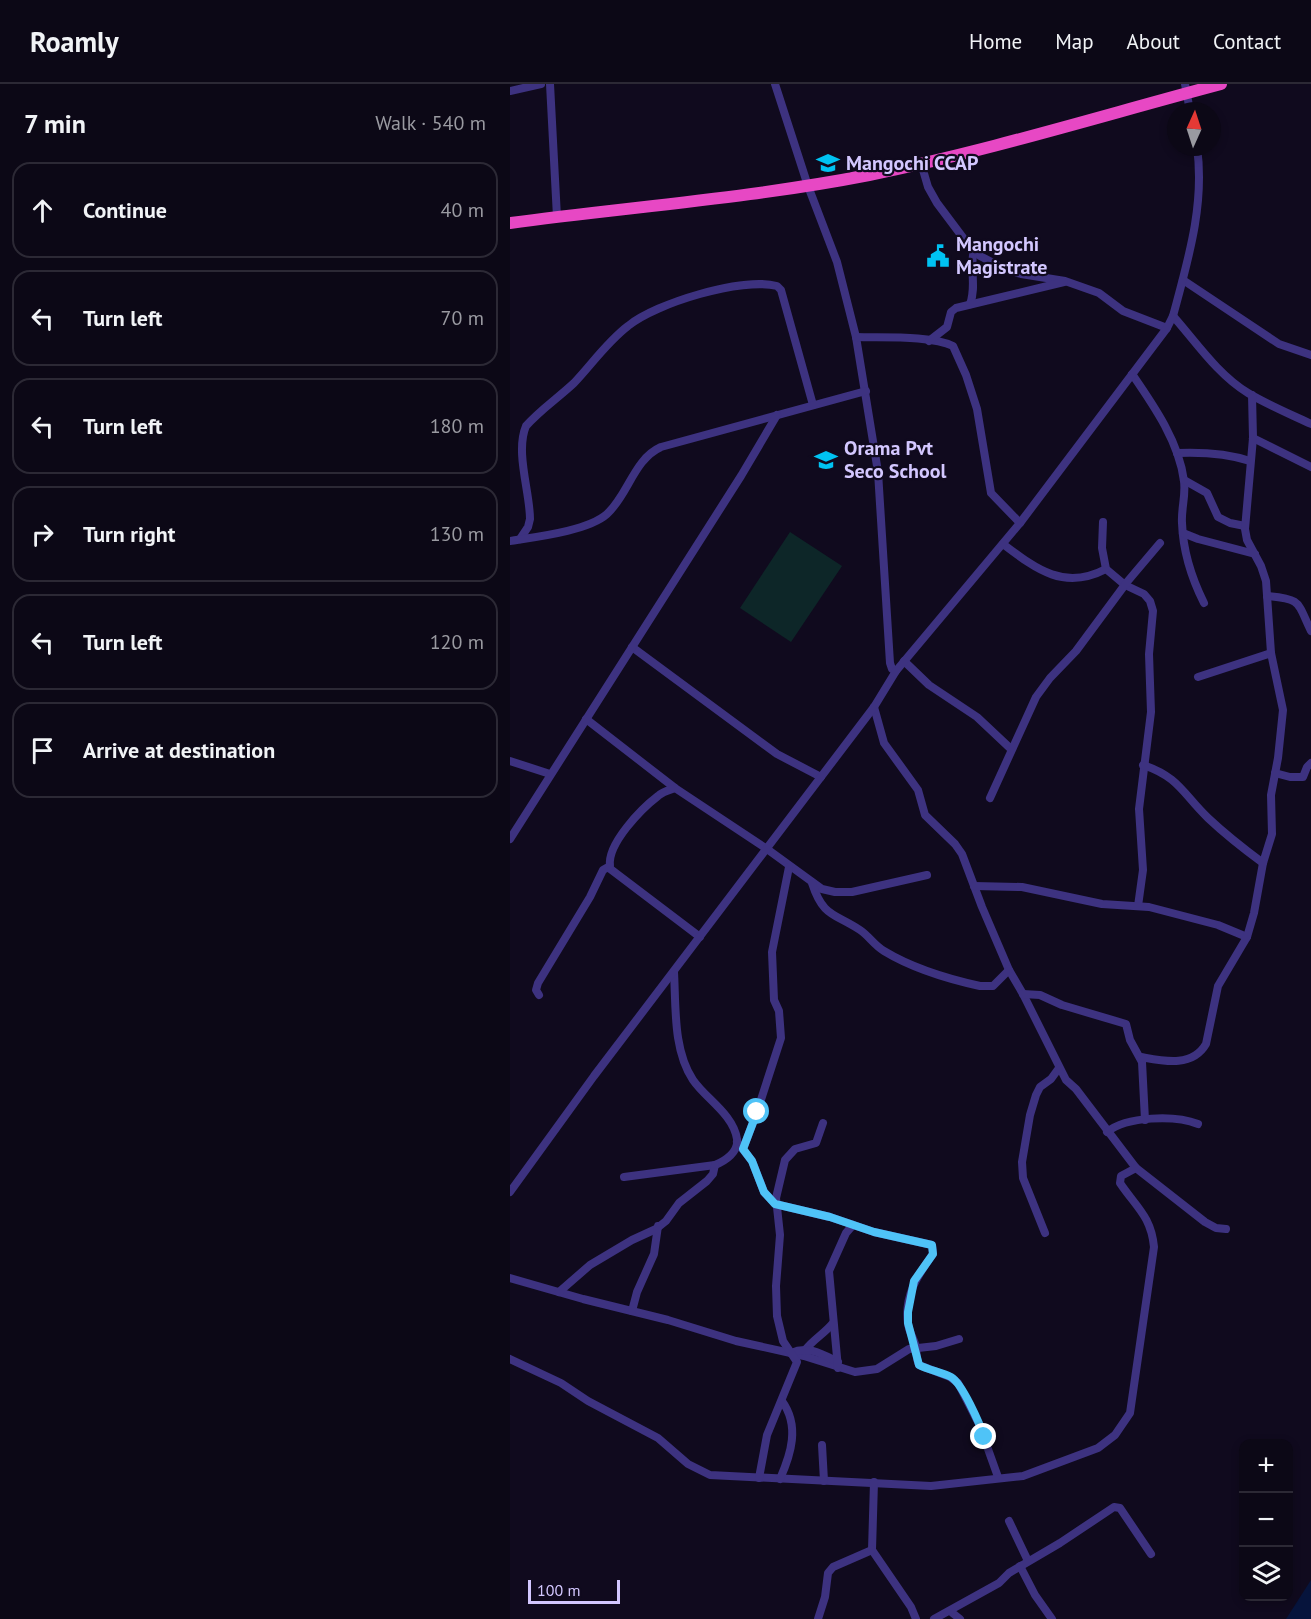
<!DOCTYPE html>
<meta charset="utf-8">
<style>
body{margin:0;font-family:"PT Sans",sans-serif;background:#1a1623;color:#f1f3f6}
.controls{position:absolute;right:18px;bottom:18px;display:grid;overflow:hidden;border-radius:12px;box-shadow:0 3px 9px #0003}
.controls button{width:54px;height:54px;display:grid;place-items:center;padding:0;border:0;border-bottom:2px solid #2c2935;background:#0c0816;color:#f1f3f6;font:30px sans-serif}
.compass{position:absolute;left:657px;top:18px;width:54px;height:54px;border-radius:50%;background:#0c0816;box-shadow:0 3px 9px #0003;rotate:3deg}
.scale{position:absolute;left:18px;bottom:15px;width:92px;box-sizing:border-box;padding-left:6px;border:3px solid #d3c7ff;border-top:0;font-size:16px;line-height:21px;white-space:nowrap;color:#d3c7ff;-webkit-text-stroke:4px #100a1e;paint-order:stroke}
.stop{position:absolute;width:18px;height:18px;margin:-14px;border:4px solid #4fc3f7;border-radius:50%;background:#fff}
.stop.end{background:#4fc3f7;border-color:#fff;box-shadow:0 2px 6px #0008}
.list{margin:0;padding:0;list-style:none}
h2{display:flex;justify-content:space-between;align-items:center;height:78px;margin:0;padding:0 24px;font-size:26px}
h2 small{font-size:20px;font-weight:400;color:#9a9aa1}
.list li{display:grid;grid-template-columns:39px 1fr auto;gap:18px;align-items:center;box-sizing:border-box;height:96px;margin:0 12px 12px;padding:0 12px;border:2px solid #2c2935;border-radius:18px}
.list b{display:block;font-size:22px;white-space:nowrap}
.list em{font-size:20px;font-style:normal;color:#9a9aa1}
.icon{flex:none;width:33px;height:33px;fill:none;stroke:currentColor;stroke-width:2;stroke-linecap:round;stroke-linejoin:round}
.map{position:relative;flex:none;width:801px;height:1535px;overflow:hidden}
header{display:flex;align-items:center;gap:36px;box-sizing:border-box;height:84px;padding:0 30px;background:#0c0816;border-bottom:2px solid #2c2935}
header strong{font-size:28px}
nav{display:flex;gap:33px;margin-inline-start:auto;font-size:21px}
main{display:flex}
aside{flex:1;background:#0c0816}
.map>svg:first-child{display:block}
.green{fill:#0d2628}
.water{fill:#06143c}
.lines{fill:none;stroke-linecap:round;stroke-linejoin:round}
.minor{stroke:#3d3280;stroke-width:8}
.trunk{stroke:#e748c4;stroke-width:12}
.route{stroke:#4fc3f7;stroke-width:8}
.labels{text-anchor:middle;stroke-width:4.5;stroke-linejoin:round;paint-order:stroke}
.poi-label{font-size:20px;font-weight:bold;fill:#d3c7ff;stroke:#100a1e;text-anchor:start}
</style>
<header>
<strong>Roamly</strong>
<nav><a>Home</a><a>Map</a><a>About</a><a>Contact</a></nav>
</header>
<main>
<aside>
<h2>7 min<small>Walk · 540 m</small></h2>
<ul class="list">
<li><svg class="icon" aria-label="ahead" viewBox="0 0 24 24"><path d="M12 20V5M6 11l6-6 6 6"/></svg><div><b>Continue</b></div><em>40 m</em></li>
<li><svg class="icon" aria-label="left" viewBox="0 0 24 24"><path d="M17 20v-9H6M10 6l-5 5 5 5"/></svg><div><b>Turn left</b></div><em>70 m</em></li>
<li><svg class="icon" aria-label="left" viewBox="0 0 24 24"><path d="M17 20v-9H6M10 6l-5 5 5 5"/></svg><div><b>Turn left</b></div><em>180 m</em></li>
<li><svg class="icon" aria-label="right" viewBox="0 0 24 24"><path d="M7 20v-9h11M14 6l5 5-5 5"/></svg><div><b>Turn right</b></div><em>130 m</em></li>
<li><svg class="icon" aria-label="left" viewBox="0 0 24 24"><path d="M17 20v-9H6M10 6l-5 5 5 5"/></svg><div><b>Turn left</b></div><em>120 m</em></li>
<li><svg class="icon" aria-label="arrive" viewBox="0 0 24 24"><path d="M6 21V4h12l-3 4 3 4H6"/></svg><div><b>Arrive at destination</b></div></li>
</ul>
</aside>
<div class="map">
<svg width="801" height="1535" viewBox="0 0 801 1535">
<rect width="100%" height="100%" fill="#100a1e"/>
<path class="green" d="M280,448L332,482L281,558L230,524Z"/>
<path class="water" d="M801,1496V1535H776Z"/>
<g class="lines">
<g class="minor">
<path d="M40,0L47,133"/>
<path d="M265,0L298,102L327,178L346,253L368,388L380,579L382,585L386,587"/>
<path d="M675,0L680,27"/>
<path d="M0,7L31,0"/>
<path d="M411,79L418,103L427,119L454,155L470,172L495,185L511,190L555,197L589,209L613,227L657,244"/>
<path d="M673,196L769,260L801,271"/>
<path d="M460,220C467,202 459,184 464,166"/>
<path d="M663,232C686,258 708,291 738,309C758,321 780,330 801,340"/>
<path d="M346,253C371,254 421,251 443,262L456,291L467,325L481,409L510,439"/>
<path d="M419,257L437,243L441,228L446,224L554,198"/>
<path d="M622,290C644,322 669,358 674,397C676,412 671,425 672,439C673,466 682,495 694,519"/>
<path d="M743,354L801,383"/>
<path d="M667,369C692,368 716,369 740,377"/>
<path d="M674,396L697,409L708,433L720,439L735,442"/>
<path d="M593,438L592,464L596,485L615,501L634,510L640,517L643,527L639,570L641,628L629,725L633,786L628,822"/>
<path d="M673,449L688,455L745,470"/>
<path d="M10,455L18,443L20,435C20,408 5,368 16,342C30,326 48,314 64,299C82,280 97,258 118,242C146,219 232,193 267,202L271,206L303,321"/>
<path d="M0,457C25,453 78,447 97,430C118,411 124,375 151,363L356,307"/>
<path d="M493,460C526,485 554,507 596,485"/>
<path d="M757,512C792,515 787,518 801,547"/>
<path d="M122,563L267,670L311,693"/>
<path d="M394,577L419,601L467,633L501,665"/>
<path d="M688,593L761,569"/>
<path d="M364,623L374,659L408,706L415,731L445,760L452,770L472,823L499,886L513,910L556,996L566,1005L626,1084L695,1138L706,1144L716,1145"/>
<path d="M76,635L165,704L257,765L312,805L325,808H342L417,791"/>
<path d="M0,677L40,690"/>
<path d="M633,681C669,693 673,710 698,734C715,750 734,765 753,779"/>
<path d="M765,689L780,693H793L797,683L801,679"/>
<path d="M480,714L526,613L540,594L566,567L617,498L650,459"/>
<path d="M0,755L231,392L267,331"/>
<path d="M99,784L190,853"/>
<path d="M302,799C313,833 324,829 350,846C359,852 364,861 374,867C402,884 438,895 470,902H483L499,886"/>
<path d="M464,802L512,803L592,820L639,823L708,841L737,853"/>
<path d="M513,910L530,911L552,921L616,940L620,956L632,978L635,1036"/>
<path d="M29,911L26,906L28,899L80,813L93,786L100,782C97,760 131,725 148,712C152,708 159,706 165,704"/>
<path d="M631,973C653,977 682,984 696,960L708,902L737,853L744,829L753,779L762,750L761,711L768,674L773,626L761,569L756,497L751,482L737,456L735,445L743,354L742,311"/>
<path d="M597,1048C617,1032 665,1031 688,1040"/>
<path d="M227,1058L242,1077L254,1108L265,1120L320,1133L364,1148L422,1161L423,1170C407,1192 394,1212 398,1240C399,1248 404,1255 406,1263C407,1270 406,1275 409,1281L440,1293L448,1299L469,1340L488,1393"/>
<path d="M233,1065L247,1028L271,954L269,927L264,916L262,868L279,783"/>
<path d="M114,1093L205,1081C215,1077 229,1068 227,1055C223,1030 196,1015 183,996C163,966 166,923 164,888"/>
<path d="M0,1108L84,992L364,623L386,587L510,439L657,244L663,232C678,176 695,121 687,63"/>
<path d="M535,1149L513,1094L512,1078L520,1031L526,1011L530,1003L541,995L549,984"/>
<path d="M0,1194L73,1215L158,1236L226,1257L294,1272L345,1288L367,1285L399,1265L426,1262L449,1255"/>
<path d="M49,1208L80,1181L122,1156L146,1145L156,1137L169,1119L197,1097L203,1090L205,1081"/>
<path d="M122,1227L127,1208L144,1170L148,1142"/>
<path d="M296,1265C304,1255 315,1249 323,1239"/>
<path d="M281,1269C298,1261 312,1270 328,1278"/>
<path d="M0,1275L51,1299L78,1317L148,1354L178,1380L200,1391L421,1402L513,1392L588,1364L605,1351L620,1329L644,1163C641,1132 626,1123 610,1099L611,1092L626,1084"/>
<path d="M328,1284L319,1187L336,1149L343,1141"/>
<path d="M312,1361L314,1397"/>
<path d="M249,1394L257,1351L287,1278L273,1257L267,1232L266,1202L270,1151L266,1114L275,1076L285,1065L306,1059L313,1039"/>
<path d="M270,1395C281,1370 290,1342 272,1317"/>
<path d="M364,1398L362,1466L401,1523L406,1535"/>
<path d="M499,1437L518,1477"/>
<path d="M510,1482L525,1511L542,1535"/>
<path d="M440,1527L450,1535"/>
<path d="M308,1535L315,1513L318,1489L323,1483L362,1466"/>
<path d="M424,1535L489,1499L499,1489L550,1459L604,1423L610,1424L641,1470"/>
</g>
<path class="trunk" d="M0,139C120,123 241,114 359,91C478,67 594,31 711,0"/>
</g>
<g class="lines">
<path class="route" d="M247,1028L233,1065L242,1077L254,1108L265,1120L320,1133L364,1148L422,1161L423,1170L404,1197L398,1228V1239L409,1281C419,1286 431,1288 441,1293C452,1299 470,1340 474,1353"/>
</g>
<defs>
<g id="school-bare" transform="scale(1.8)"><path d="M0-5L7-2L0 1L-7-2ZM-4 1L0 2.5L4 1V4Q0 6-4 4Z" fill="#00c2f2" stroke="#100a1e" stroke-width="2.5" paint-order="stroke"/></g>
<g id="civic-bare" transform="scale(1.8)"><path d="M-.6-6.5H3V-4.5H.6V-3L4-1V1h2V6H-6V1h2V-1L-.6-3ZM-1.2 2.5V6h2.4V2.5Z" fill="#00c2f2" stroke="#100a1e" stroke-width="2.5" paint-order="stroke"/></g>
</defs>
<g fill-rule="evenodd">
<use href="#school-bare" x="318" y="79"/>
<use href="#civic-bare" x="428" y="172"/>
<use href="#school-bare" x="316" y="376"/>
</g>
<g class="labels">
<g class="poi-label">
<text x="336" y="86">Mangochi CCAP</text>
<text x="446" y="167">Mangochi<tspan x="446" dy="23">Magistrate</tspan></text>
<text x="334" y="371">Orama Pvt<tspan x="334" dy="23">Seco School</tspan></text>
</g>
</g>
</svg>
<div class="controls">
<button>+</button>
<button>−</button>
<button><svg class="icon" aria-label="layers" viewBox="0 0 24 24"><path d="M12 4l9 5-9 5-9-5zM3 14l9 5 9-5"/></svg></button>
</div>
<svg class="compass" viewBox="-18 -18 36 36"><path d="M0-13l5 13h-10z" fill="#e53935"/><path d="M0 13l5-13h-10z" fill="#9a9aa1"/></svg>
<div class="scale">100 m</div>
<div class="stop" style="left:247px;top:1028px"></div>
<div class="stop end" style="left:474px;top:1353px"></div>
</div>
</main>
